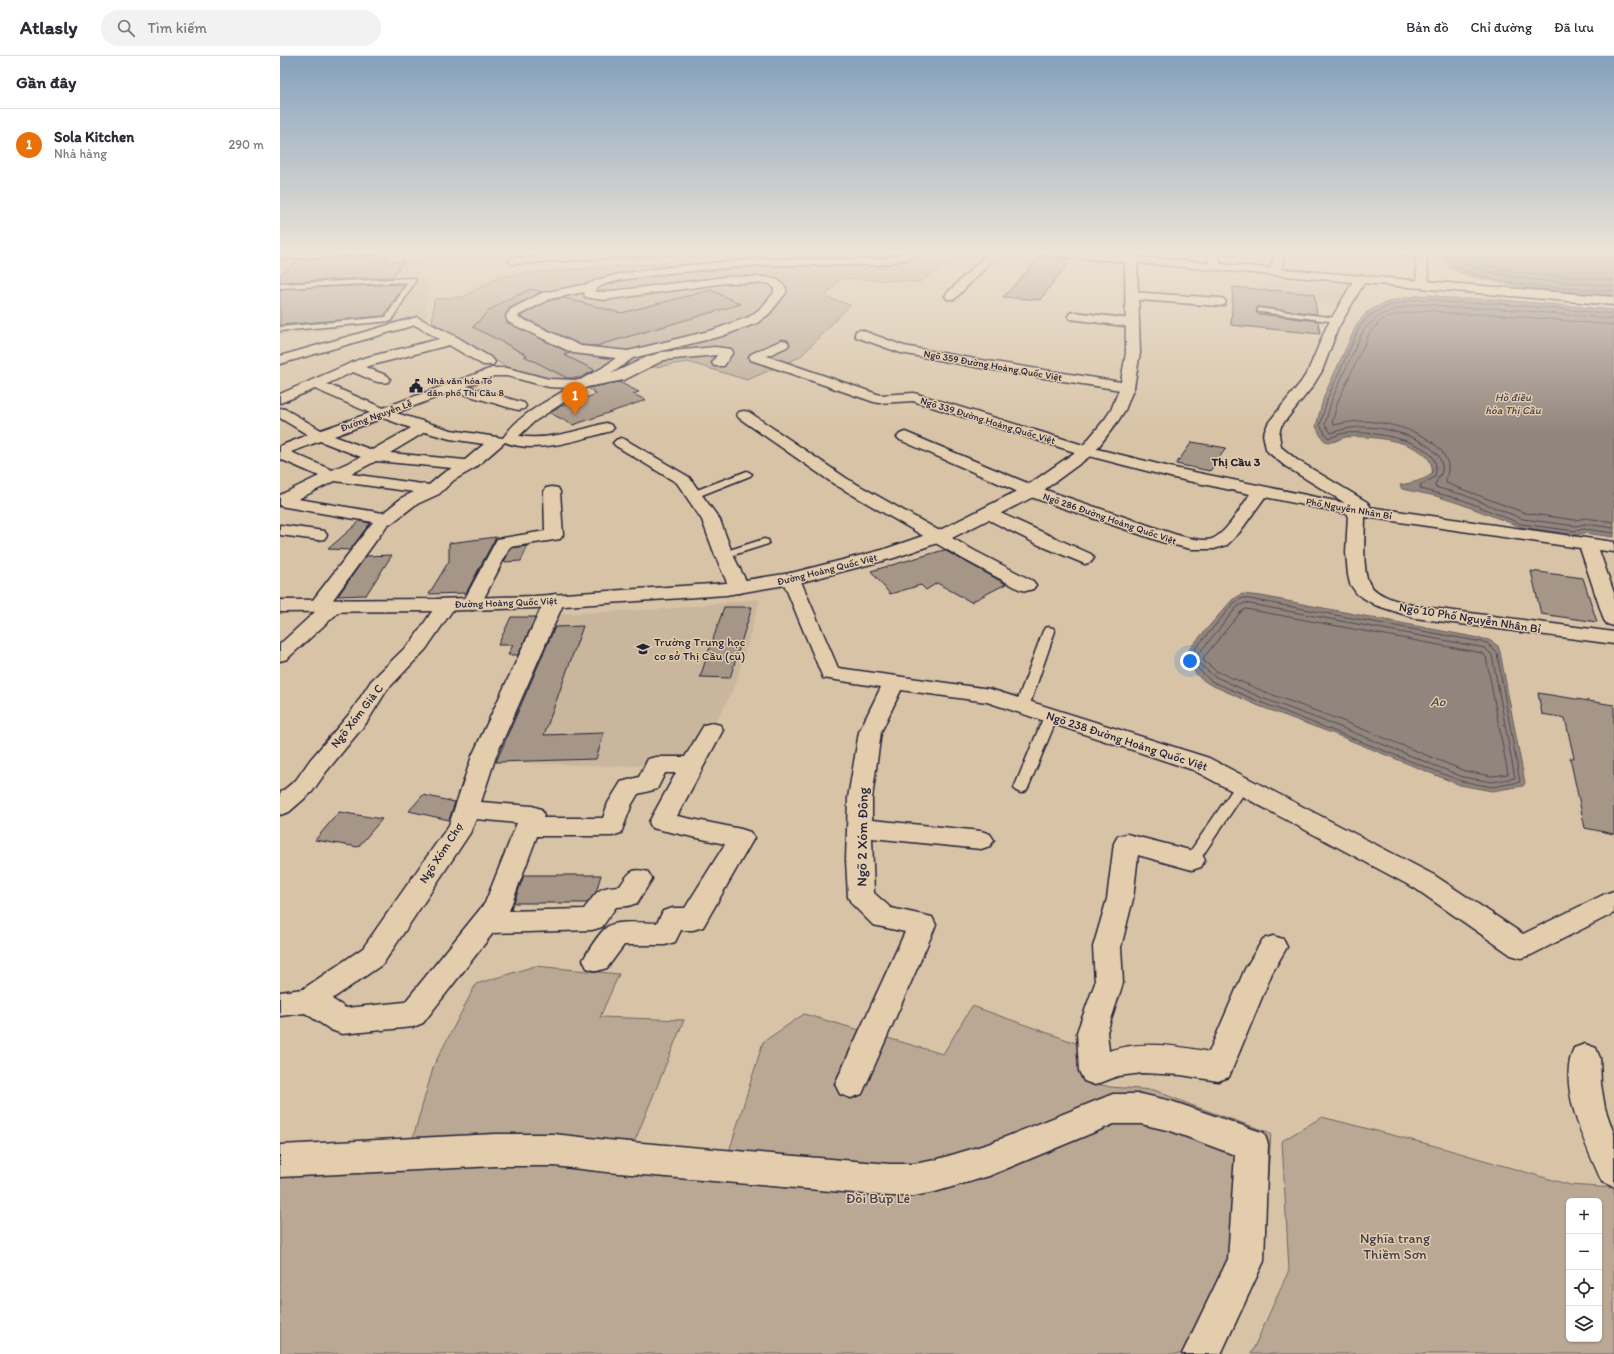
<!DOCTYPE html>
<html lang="vi">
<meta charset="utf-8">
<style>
body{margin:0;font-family:Itim,sans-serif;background:#f2f2f3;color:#2b2b33}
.controls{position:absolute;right:12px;bottom:12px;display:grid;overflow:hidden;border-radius:6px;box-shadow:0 1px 3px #0004}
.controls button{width:36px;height:36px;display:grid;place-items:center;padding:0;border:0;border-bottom:1px solid #e1e1e2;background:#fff;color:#2b2b33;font:20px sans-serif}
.you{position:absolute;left:910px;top:605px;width:14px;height:14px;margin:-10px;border:3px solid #fff;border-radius:50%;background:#1a73e8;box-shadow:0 0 0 6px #1a73e833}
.badge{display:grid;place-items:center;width:26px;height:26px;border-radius:50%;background:#22223b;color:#fff;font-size:13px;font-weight:700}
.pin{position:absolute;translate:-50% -33px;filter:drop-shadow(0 1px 2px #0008)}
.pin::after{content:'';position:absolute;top:21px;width:14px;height:12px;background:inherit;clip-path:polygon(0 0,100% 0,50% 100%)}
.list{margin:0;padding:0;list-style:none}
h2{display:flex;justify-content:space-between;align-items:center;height:52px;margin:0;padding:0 16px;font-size:17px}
h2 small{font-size:13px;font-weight:400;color:#7c7c81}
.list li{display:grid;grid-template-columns:26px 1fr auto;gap:12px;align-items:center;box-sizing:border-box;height:72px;padding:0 16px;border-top:1px solid #e1e1e2}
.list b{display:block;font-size:15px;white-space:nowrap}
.list p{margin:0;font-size:13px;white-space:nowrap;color:#7c7c81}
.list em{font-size:13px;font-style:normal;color:#7c7c81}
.icon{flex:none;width:22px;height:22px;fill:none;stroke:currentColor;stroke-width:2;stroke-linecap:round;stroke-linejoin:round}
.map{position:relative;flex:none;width:1334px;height:1298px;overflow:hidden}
header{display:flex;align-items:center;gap:24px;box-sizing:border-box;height:56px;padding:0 20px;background:#fff;border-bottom:1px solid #e1e1e2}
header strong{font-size:19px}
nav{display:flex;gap:22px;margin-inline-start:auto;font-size:14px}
.search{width:280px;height:36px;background:#f2f2f3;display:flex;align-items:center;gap:10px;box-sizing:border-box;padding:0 14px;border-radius:22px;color:#7c7c81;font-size:15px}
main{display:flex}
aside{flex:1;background:#fff}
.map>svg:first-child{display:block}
.built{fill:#c9b69d}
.green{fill:#baa894;stroke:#6e6568;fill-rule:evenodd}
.water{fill:#92857d;stroke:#655d63}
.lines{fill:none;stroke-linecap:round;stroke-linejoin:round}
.shore{stroke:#4f4a55;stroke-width:1}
.building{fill:#a69688;stroke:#22223b}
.lane-casing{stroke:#22223b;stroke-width:3}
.street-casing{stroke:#22223b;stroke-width:3}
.secondary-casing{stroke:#22223b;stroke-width:3}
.lane{fill:#e4cdad;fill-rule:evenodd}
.street{fill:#e4cdad;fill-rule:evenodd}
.secondary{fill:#e4cdad;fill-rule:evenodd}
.labels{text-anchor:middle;stroke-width:3;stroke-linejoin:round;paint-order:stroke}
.far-street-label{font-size:10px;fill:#22223b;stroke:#e4cdad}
.far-poi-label{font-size:10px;fill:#22223b;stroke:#e4cdad;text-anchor:start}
.far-water-label{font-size:11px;font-style:italic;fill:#44404f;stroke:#e4cdad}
.far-quarter-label{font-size:12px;font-weight:bold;fill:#22223b;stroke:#e4cdad}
.street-label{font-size:12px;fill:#22223b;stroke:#e4cdad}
.poi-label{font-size:12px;fill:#22223b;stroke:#e4cdad;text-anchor:start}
.water-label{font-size:13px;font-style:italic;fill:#44404f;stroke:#e4cdad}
.near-street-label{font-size:14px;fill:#22223b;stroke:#e4cdad}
.near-park-label{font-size:14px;fill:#403d4d;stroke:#e4cdad}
</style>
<header>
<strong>Atlasly</strong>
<div class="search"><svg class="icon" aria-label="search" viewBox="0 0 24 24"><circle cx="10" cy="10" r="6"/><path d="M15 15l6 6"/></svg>Tìm kiếm</div>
<nav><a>Bản đồ</a><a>Chỉ đường</a><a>Đã lưu</a></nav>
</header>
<main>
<aside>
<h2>Gần đây<small></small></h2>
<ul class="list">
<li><span class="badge" style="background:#e8710a">1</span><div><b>Sola Kitchen</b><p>Nhà hàng</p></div><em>290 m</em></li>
</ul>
</aside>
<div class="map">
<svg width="1334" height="1298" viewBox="0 0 1334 1298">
<rect width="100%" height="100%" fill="#d8c3a6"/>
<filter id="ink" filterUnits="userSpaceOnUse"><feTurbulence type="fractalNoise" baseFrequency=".025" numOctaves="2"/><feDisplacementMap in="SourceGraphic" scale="8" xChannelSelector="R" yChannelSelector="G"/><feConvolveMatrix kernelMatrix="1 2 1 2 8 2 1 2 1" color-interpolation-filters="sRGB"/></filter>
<g filter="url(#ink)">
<g class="built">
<path d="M146,195L139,217L147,227V262L0,280V204Z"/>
<path d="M985,222L1067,229L1063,250L981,241Z"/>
<path d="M480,543L456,628L413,709L323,710L208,706L276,558L386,553Z"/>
</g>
<g class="green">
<path d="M440,195H557L647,200L664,209L640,226L561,222L545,241L570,249L520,301L467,324L408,306L362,313L308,324H273L227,311L193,292L152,266L154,243L183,241L219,221L258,216L386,207L393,200Z"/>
<path d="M255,910L339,918L320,961L404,964L343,1114L440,1125L483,986L524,958L663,998L692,950L796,987L814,1027L830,1031L874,1034L911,1049L991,1077L981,1213L940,1298H0V1099L130,1092L154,1009L196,928Z"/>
<path d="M1042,1061L1159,1091L1290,1129L1334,1132V1298H971L1009,1214L1002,1085ZM1289,1145H1319V1283H1289Z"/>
</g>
<g class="water">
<path d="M1139,195H1334V239L1248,232L1188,220L1169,211L1161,199L1158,198Z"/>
<path d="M1151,239L1174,243H1212L1334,254V481L1304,477L1297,479L1241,471L1181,448L1156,440L1122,433L1120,429C1131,427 1142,425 1152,418C1157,385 1088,379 1066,381C1060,382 1055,387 1048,386C1041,385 1039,375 1036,370L1044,340L1077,268L1087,256L1096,251L1110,245L1134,240Z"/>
<path d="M962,538L981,540L1209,584L1218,590L1220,596L1244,722L1245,727L1243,730L1212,735L1180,729L1057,679L979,650L929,628L920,622L907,607V599L911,591L952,544Z"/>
</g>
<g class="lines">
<g class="shore">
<path d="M1160,195C1168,199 1171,207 1178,211C1223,233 1285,231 1334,235"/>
<path d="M1168,195L1175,204L1181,207L1218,218L1256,224L1334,230"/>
<path d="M1176,195C1214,221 1288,220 1334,224"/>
<path d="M1334,258L1212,247H1174L1150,243L1134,244L1111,249L1090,259L1080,270L1048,341L1040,369L1048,382C1054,381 1060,377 1066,377C1088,375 1137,382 1152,400C1157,407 1156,413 1155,421L1140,429L1141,433L1183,444L1241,468L1296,475L1304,473L1334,477"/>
<path d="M1334,263L1212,252H1173L1150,248L1135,249L1113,254L1100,259L1084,273L1052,343L1045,368L1051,377C1062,373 1073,371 1085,371C1106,371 1153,383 1161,405C1166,419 1155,422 1155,431L1184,439L1243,463L1296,470L1305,468L1334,472"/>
<path d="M1334,269L1211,258H1173L1150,254L1115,259L1102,264L1090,276L1058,345L1052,367L1054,369C1064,367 1074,365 1085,365C1111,367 1162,378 1168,409C1169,415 1166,421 1166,427L1245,457L1295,464L1305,462L1334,466"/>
<path d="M964,542L1207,587L1217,597L1240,726L1212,731L1181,725L980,646L931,625L911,606V600L915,593L954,547Z"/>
<path d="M965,547L1205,592L1212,599L1235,722L1212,726L1183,721L1060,671L982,642L934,620L919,608L916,601L957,551Z"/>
<path d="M966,553L1202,597L1206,601L1228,718L1212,720L1185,715L1063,665L985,636L936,615L924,605L923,602L961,556Z"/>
</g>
</g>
<g class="building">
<path d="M101,195H107V206L124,205L112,221L0,226V219L20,203L95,200Z"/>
<path d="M761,200L791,203L760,244L723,241Z"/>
<path d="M125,228L104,260L0,269V233Z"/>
<path d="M953,231L1034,238L1037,258L978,251L976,256L978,258L1038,265L1040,278L951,269Z"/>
<path d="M251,233L262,236L230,252L225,259L227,266L290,297L284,299L315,314L300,322H287L244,300L247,299L193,271L207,256L224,245Z"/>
<path d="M431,234L461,248L316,290L301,289L240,260L270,244L284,242L341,257Z"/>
<path d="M339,326L359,336L353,338L366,344L293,369L270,357L281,350L317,338L308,332Z"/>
<path d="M912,386L946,392L930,415L896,408Z"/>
<path d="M80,465L90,467L70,494L48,493Z"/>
<path d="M216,481L186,537L149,538L169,505V487Z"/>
<path d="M248,490L241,505L224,506L231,492Z"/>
<path d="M664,494L726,528L691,546L657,527L646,534L641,529L610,538L591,515Z"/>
<path d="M112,499L86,539L58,540L86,500Z"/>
<path d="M1251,515L1303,522L1317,566L1261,558Z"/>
<path d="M444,551H472L450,622L420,621Z"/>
<path d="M231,561H256L238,599H228L233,589H218Z"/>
<path d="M303,570L264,679L324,677L316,703L216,706L275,571Z"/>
<path d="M1258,637L1334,649V778L1305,772L1290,702H1294L1285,662L1262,658Z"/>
<path d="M143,739L175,746L169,764L129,755Z"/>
<path d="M59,756L102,763L78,791L35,784Z"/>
<path d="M244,819H321L316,836L307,847H234Z"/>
</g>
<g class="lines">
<g class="lane-casing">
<g id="lane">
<path d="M133,222L136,224L111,265L0,275V271L106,261L128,226L0,232V228Z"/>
<path d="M978,252L1056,262L1060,264L1056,266L981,256H978Z"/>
<path d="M467,415L472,418L470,420L417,441H409L408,439L409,437Z"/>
<path d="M484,483L488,484L489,486L488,488L444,502L439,499L440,497Z"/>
<path d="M769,571L773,572L775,575L749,651L747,654L742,655L737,654L735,651L763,575L765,572Z"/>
<path d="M771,656L776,657L778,660L748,732L746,735L741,737L736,735L734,732L764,660L766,657Z"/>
<path d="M962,725L967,727L969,730L917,808L912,810L907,808L904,804L907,800L957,727Z"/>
</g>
</g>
<g class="street-casing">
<g id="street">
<path d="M347,195H400L395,198L233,208L228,205L233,202Z"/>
<path d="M626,195H638L628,203L600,209H480L389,217L341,224L325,228L316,233L315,236H324L446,221H486L498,224L506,232V237L489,258L477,267L442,280L353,302L331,318L367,301L382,296L435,291L451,293L453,296L444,310H434L432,307L437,299L384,304L344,324L307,331L255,365L239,380C267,385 299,374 326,367L331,369L334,372L331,375C301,383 255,399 225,386L195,412L174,424L159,438L135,449L112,467L108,468L52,545L61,546L64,550L61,554L7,603L0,605V588L37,554L32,553L29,549L93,466L0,450V439L39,420L0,403V390L28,379L0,362V352L5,353L41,374L90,357L35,333L0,347V338L80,303L159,283L135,269L0,308V300L137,261L177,281L213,303L215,306L213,309H203L169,289L85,311L108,320L110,323L108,326C97,329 84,320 73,316L47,328L103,352L212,312H227L269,323L300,324L322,312L336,302L293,297L228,266L226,260L231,253L262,237L308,228L317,224L340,218L389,211L480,203H600L621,198ZM446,227H486L490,228L494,233V237L481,252L469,261L433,274L348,295L301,290L238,261L239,259L270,243L304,236L305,241L324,244ZM214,320H227L269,331L288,332C265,347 239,358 223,382L171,374L116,357L173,335L234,353L239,354L244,353L246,350L244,347L187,330ZM103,362L131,372L92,394L54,380ZM145,376L170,383L204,388L185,404L110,397ZM40,385L81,401L52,414L11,396ZM96,405L172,412L162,418L149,429L71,418ZM55,425L134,436L123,441L103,457L18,443Z"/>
<path d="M710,195H721L675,243H667L665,240L667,237Z"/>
<path d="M927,195H937L941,210L939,212L935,213L929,210Z"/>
<path d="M945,195H963C960,200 951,199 946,197Z"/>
<path d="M997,195H1008L1004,200L1001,215L995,218L989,215L994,199Z"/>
<path d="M1113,195C1123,195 1139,191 1146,200L1149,228L1147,230H1139L1137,228L1136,201L1114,197Z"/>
<path d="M1081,219L1085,220L1087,222L1058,272L1042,315L1032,331L1001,370L999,378L1001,391L1017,404L1087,446L1090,450L1089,451L1334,486V496L1319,494L1334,537V570L1327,568L1324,564L1300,492L1085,461C1085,476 1081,519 1091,530C1101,542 1122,546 1136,550L1334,576V588L1135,562L1095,549L1077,538L1070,528L1068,519L1066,497L1068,458L985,441L959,477L947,489L934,493H911L882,486L745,439L620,384L617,381L620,378L625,376L630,378L757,431L894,478C905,481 921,486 932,483C946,478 962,450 970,438L894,422L801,398L633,345L599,347L594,346L471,304L469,301L471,298L502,284L507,285L509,288L507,291L487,300L600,339L634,337L813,392L894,412L1065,447L1005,410L988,396L986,393L983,378L989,366L1021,326L1028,315L1046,272L1075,222L1077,220Z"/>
<path d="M851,236L940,242L944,243L946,246L944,249L940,250L847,243L845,240L847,237Z"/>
<path d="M794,256L852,263L856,264L858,267L856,270L852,271L790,263L788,260L790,257Z"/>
<path d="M581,274L624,290L701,304L847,327L852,328L854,331L852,334L847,335L701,312L621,297L576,281L575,278L576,275Z"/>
<path d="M464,355L469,356L566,422L695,495L753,525L756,529L753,533L746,535L739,533L683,503L554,428L459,362L457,359L459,356Z"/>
<path d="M341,382L346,384L409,421L440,464L453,499L469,531L466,535L459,537L452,535L449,531L435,499L422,464L397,427L336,390L333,387L336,384Z"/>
<path d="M272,431L278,432L280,436L283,479L280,483L230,491L199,552L192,554L185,552L182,548L217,483L265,475L264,436L266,432Z"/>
<path d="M709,452L811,498L814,502L811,506L805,508L759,489L703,461L700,457L703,453Z"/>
<path d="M0,469L44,475L47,479L44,483L38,484L0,479Z"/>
<path d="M511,517L518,519L520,523L558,612L710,633L929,702L1154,819L1243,878L1325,838L1334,835V857L1251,899L1241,902L1231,899L1136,833L913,714L707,646L621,634L601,676L592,742V764L701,775L710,778L714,784L710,790L701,793L592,782L594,837L611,852L652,861L656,869L582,1038L571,1042L560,1038L555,1028L625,876L593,869L572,848L568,841L566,804L568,742L579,676L601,631L543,622L502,523L504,519Z"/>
<path d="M275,538L282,540L285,544L216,700L201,746L252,750L261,753L264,759L263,762H323L328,747L341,726L359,721L368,703L376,701H405L424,669L432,667L440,669L443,674L397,760L461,773L470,776L474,782L423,871L413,874H401L395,886L385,889H344L327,912L317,915L307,912L303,904C308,895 319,877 327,871C336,864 365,867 377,867L383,855L393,852H405L445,788L372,772L369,766L396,717H385L377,733L358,738L352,748L341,777L332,780H257L229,855L304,853C318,835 317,831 340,830C349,817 351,811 368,816L372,823L357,847L348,850L336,851L322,871L312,874L213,877L143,967L133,971L62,978L51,974L25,957L0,960V936L23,933L83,892L169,769L192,700L265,544L268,540ZM196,763L237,767L205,847L125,946L66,952L52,943L103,908L190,777Z"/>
<path d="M166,543L173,545L176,549L146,593L107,634L87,666L46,716L32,736L9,756L0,759V737L16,724L30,704L71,656L91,625L132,585L159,545Z"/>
<path d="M847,778L921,797L925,804L921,811L912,814L858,799L853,843L841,891L843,927L827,976L829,995C860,984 898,990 929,996L965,913L983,883L993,880L1003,883L1007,891L992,917L949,1021L938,1025L901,1019L863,1017L838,1020L815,1029L804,1025L799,1015L797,976L815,927L813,891L827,843L834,787L838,780Z"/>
<path d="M1305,988L1316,992L1320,1002L1321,1028L1325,1052L1334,1078V1131L1322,1126C1307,1091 1276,1030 1294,992Z"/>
<path d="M833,1038H861L891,1045L984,1077L988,1088L984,1205L941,1298H902L948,1203L955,1099L891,1075L861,1068H834L709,1120L655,1136L634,1140H610L327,1116L274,1110H215L0,1121V1089L215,1078H274L327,1084L610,1108H634L655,1104L708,1088Z"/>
</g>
</g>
<g class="secondary-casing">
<g id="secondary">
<path d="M39,195H100L95,198L0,203V197Z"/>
<path d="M747,195H786L847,200L850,195H860L858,201L1334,241V249L857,207L860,297L854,331L845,354L838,365L813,398L757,439L672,482L614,502L518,527L446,539L255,552L156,555L0,556V544L156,543L255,540L446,527L511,517L602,494L660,474L745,431L801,392L825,363L831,354L840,331L846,297L845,206L752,198L748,197Z"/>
</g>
</g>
<use href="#lane" class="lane"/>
<use href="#street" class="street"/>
<use href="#secondary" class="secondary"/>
</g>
</g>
<linearGradient id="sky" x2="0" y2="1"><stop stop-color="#85a1bd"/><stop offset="0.52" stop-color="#ede4d7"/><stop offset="1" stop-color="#ede4d7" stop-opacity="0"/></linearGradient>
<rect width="1334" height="376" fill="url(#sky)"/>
<defs>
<g id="civic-bare" transform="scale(1.08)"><path d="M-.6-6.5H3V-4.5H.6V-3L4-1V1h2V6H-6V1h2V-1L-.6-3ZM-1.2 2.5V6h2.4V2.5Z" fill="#22223b" stroke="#e4cdad" stroke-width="2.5" paint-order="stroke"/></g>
<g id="school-bare" transform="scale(1.08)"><path d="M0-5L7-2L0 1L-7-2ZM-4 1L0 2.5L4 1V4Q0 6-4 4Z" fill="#22223b" stroke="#e4cdad" stroke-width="2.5" paint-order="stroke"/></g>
</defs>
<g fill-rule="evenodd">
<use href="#civic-bare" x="136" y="330"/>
<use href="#school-bare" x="363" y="593"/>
</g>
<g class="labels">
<g class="far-street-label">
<text transform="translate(713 309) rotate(10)" y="4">Ngõ 359 Đường Hoàng Quốc Việt</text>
<text transform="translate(96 359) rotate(-20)" y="4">Đường Nguyễn Lễ</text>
<text transform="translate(708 364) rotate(17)" y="4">Ngõ 339 Đường Hoàng Quốc Việt</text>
<text transform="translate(1069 452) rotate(10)" y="4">Phố Nguyễn Nhân Bỉ</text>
<text transform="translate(830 462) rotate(19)" y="4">Ngõ 286 Đường Hoàng Quốc Việt</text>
<text transform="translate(547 513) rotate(-14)" y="4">Đường Hoàng Quốc Việt</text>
<text transform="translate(226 546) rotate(-2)" y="4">Đường Hoàng Quốc Việt</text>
</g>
<g class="far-poi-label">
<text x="147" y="328">Nhà văn hóa Tổ<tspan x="147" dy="12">dân phố Thị Cầu 8</tspan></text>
</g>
<g class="far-water-label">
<text x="1233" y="345">Hồ điều<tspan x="1233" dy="13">hòa Thị Cầu</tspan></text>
</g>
<g class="far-quarter-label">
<text x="956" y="410">Thị Cầu 3</text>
</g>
<g class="street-label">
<text transform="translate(1190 562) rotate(9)" y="4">Ngõ 10 Phố Nguyễn Nhân Bỉ</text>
<text transform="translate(77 660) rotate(-52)" y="4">Ngõ Xóm Già C</text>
<text transform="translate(847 685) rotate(18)" y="4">Ngõ 238 Đường Hoàng Quốc Việt</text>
<text transform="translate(161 797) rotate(-57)" y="4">Ngõ Xóm Chợ</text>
</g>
<g class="poi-label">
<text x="374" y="590">Trường Trung học<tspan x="374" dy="14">cơ sở Thị Cầu (cũ)</tspan></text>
</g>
<g class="water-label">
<text x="1158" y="650">Ao</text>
</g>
<g class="near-street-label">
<text transform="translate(582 781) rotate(-89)" y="5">Ngõ 2 Xóm Đông</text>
</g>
<g class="near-park-label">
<text x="598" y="1147">Đồi Búp Lê</text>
<text x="1115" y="1187">Nghĩa trang<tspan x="1115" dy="16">Thiềm Sơn</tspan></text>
</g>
</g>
</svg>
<div class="controls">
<button>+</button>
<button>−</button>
<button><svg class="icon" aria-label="locate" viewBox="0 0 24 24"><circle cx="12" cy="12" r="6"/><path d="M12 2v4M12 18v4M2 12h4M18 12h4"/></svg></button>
<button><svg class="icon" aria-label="layers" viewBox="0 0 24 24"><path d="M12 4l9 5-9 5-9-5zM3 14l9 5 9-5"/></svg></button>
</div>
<div class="you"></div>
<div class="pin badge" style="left:295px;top:359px;background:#e8710a">1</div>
</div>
</main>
